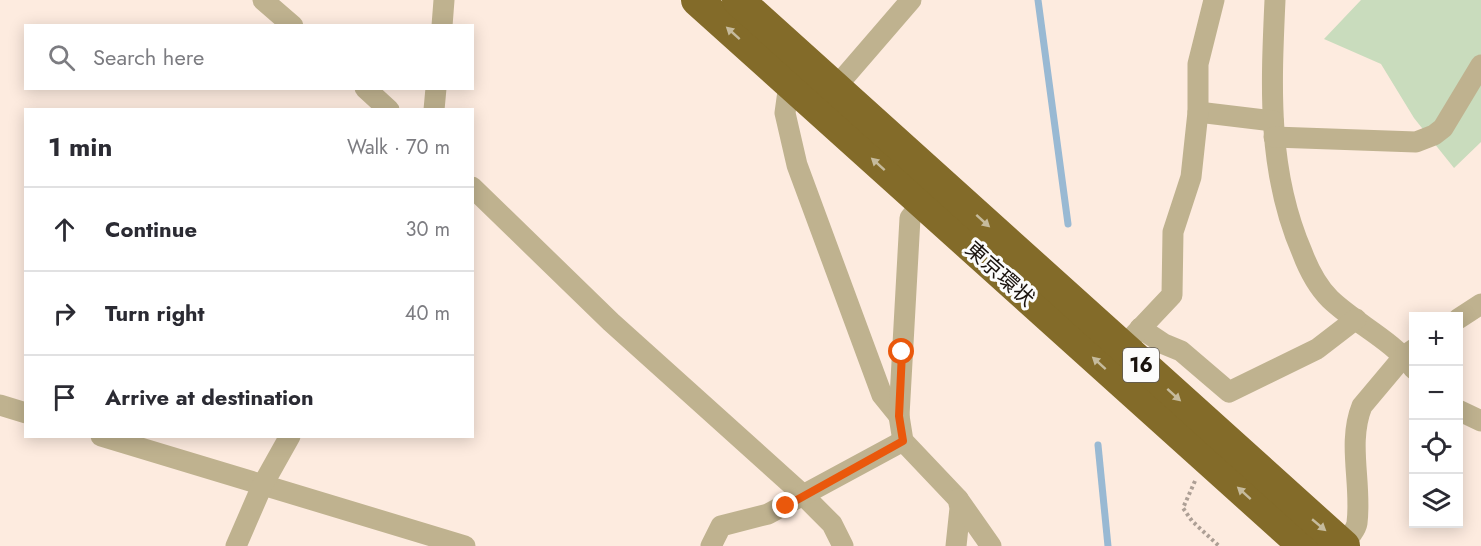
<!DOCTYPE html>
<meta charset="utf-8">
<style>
body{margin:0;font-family:Jost,"Noto Sans JP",sans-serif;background:#f7f7f7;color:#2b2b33}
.controls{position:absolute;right:18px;bottom:18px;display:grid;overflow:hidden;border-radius:0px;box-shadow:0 3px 15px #0003}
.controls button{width:54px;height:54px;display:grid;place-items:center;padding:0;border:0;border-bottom:2px solid #e1e1e2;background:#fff;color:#2b2b33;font:30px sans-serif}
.stop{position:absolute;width:18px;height:18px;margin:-14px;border:4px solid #ea580c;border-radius:50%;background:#fff}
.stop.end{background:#ea580c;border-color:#fff;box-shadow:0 2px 6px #0008}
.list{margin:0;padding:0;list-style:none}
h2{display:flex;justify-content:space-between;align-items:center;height:78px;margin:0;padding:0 24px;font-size:26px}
h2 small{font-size:20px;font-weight:400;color:#7c7c81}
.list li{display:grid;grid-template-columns:39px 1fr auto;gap:18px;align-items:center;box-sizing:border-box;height:84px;padding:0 24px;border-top:2px solid #e1e1e2}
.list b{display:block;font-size:22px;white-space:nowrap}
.list em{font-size:20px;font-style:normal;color:#7c7c81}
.icon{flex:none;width:33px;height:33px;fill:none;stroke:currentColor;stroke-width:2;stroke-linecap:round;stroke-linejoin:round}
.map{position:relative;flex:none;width:1481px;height:546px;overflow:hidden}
.search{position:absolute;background:#fff;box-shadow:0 3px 15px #0003;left:24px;top:24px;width:450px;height:66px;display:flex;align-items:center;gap:15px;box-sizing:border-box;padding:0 21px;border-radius:0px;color:#7c7c81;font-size:22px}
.panel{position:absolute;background:#fff;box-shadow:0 3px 15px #0003;left:24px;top:108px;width:450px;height:330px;border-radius:0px}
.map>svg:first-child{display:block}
.green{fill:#c9dcbd}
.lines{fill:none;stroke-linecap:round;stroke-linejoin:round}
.stream{stroke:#99b9d3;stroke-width:7}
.path{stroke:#ad9f95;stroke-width:4;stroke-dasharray:3 3;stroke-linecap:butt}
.minor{stroke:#bfb28f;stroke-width:21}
.highway{stroke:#836b29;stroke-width:32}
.oneway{fill:#c6bb9d}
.route{stroke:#ea580c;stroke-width:8}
.labels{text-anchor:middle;stroke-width:6;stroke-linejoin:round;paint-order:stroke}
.shield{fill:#fcfcfc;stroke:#5e5955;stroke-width:1.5}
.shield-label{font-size:20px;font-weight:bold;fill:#1a130e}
.street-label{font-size:21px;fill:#1a130e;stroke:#fcfcfc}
</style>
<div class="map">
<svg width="1481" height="546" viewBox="0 0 1481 546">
<rect width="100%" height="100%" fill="#fdebdf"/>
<path class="green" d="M1361,0H1481V142L1454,168L1414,118L1381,64L1324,39Z"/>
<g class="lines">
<g class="stream">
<path d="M1038,0L1068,224"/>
<path d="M1098,445L1108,546"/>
</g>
<path class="path" d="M1195,481L1183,508L1192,521L1219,546"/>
<g class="minor">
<path d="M263,0L293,26"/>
<path d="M1275,0C1271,87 1267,171 1302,252C1308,268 1317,286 1330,299C1356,324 1391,339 1414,369"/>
<path d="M442,26L444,0"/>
<path d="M789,84L785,113L797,165L882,395L899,416"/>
<path d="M365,88L389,110"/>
<path d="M835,88L911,0"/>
<path d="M434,110L436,88"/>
<path d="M1198,112L1273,121"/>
<path d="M1274,137L1416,142L1434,135L1443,128L1481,65"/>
<path d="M472,187L611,322L801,493L832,524L843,546"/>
<path d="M930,193L910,218L899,416L903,441L958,499L960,508L956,546"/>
<path d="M1458,319L1481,304"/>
<path d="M1140,328L1164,344L1181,351L1229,392L1317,349L1356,319"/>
<path d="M1122,348L1172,295L1173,232L1191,177L1198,112V64L1214,0"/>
<path d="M0,405L26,413"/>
<path d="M1458,410L1481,421"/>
<path d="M101,436L465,546"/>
<path d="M958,499L991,546"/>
<path d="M236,546L262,486L290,436"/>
<path d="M711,546L721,526L768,514L903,441"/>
<path d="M1342,546C1347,540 1356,530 1357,523C1362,484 1347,443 1362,406L1404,356L1414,349"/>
</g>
<g class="highway">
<path d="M697,0L1304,546"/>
<path d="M738,0L1344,546"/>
</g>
</g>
<defs><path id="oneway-solid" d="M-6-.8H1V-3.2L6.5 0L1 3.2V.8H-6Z" transform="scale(1.5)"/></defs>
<g class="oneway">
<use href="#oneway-solid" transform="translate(733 33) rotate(-138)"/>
<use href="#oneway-solid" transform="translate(878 164) rotate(-138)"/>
<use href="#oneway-solid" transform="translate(983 221) rotate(42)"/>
<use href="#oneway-solid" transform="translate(1099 363) rotate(-138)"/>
<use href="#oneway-solid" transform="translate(1174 395) rotate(42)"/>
<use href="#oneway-solid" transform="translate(1244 493) rotate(-138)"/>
<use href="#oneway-solid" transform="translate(1319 525) rotate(40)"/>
</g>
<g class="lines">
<path class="route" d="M786,506L903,441L899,416L902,352"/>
</g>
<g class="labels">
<rect class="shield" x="1123" y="348" width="36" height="34" rx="4.5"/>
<g class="shield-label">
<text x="1141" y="372">16</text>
</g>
<g class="street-label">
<text transform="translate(1000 274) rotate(42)" y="7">東京環状</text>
</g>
</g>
</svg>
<div class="controls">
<button>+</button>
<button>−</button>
<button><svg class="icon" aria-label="locate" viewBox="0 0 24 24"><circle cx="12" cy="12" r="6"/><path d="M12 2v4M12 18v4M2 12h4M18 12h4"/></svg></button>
<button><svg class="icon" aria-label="layers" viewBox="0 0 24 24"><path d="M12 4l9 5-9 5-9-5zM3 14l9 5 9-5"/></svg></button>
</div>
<div class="stop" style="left:902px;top:352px"></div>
<div class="stop end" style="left:786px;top:506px"></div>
<div class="search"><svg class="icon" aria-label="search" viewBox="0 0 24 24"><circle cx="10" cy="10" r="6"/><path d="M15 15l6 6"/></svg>Search here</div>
<section class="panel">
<h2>1 min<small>Walk · 70 m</small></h2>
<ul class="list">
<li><svg class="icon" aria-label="ahead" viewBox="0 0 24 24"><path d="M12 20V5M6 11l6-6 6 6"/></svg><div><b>Continue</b></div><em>30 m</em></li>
<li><svg class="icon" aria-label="right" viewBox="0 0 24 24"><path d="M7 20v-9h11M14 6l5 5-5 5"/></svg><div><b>Turn right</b></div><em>40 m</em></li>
<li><svg class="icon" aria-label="arrive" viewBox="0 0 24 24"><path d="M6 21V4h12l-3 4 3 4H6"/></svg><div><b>Arrive at destination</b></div></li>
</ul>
</section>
</div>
